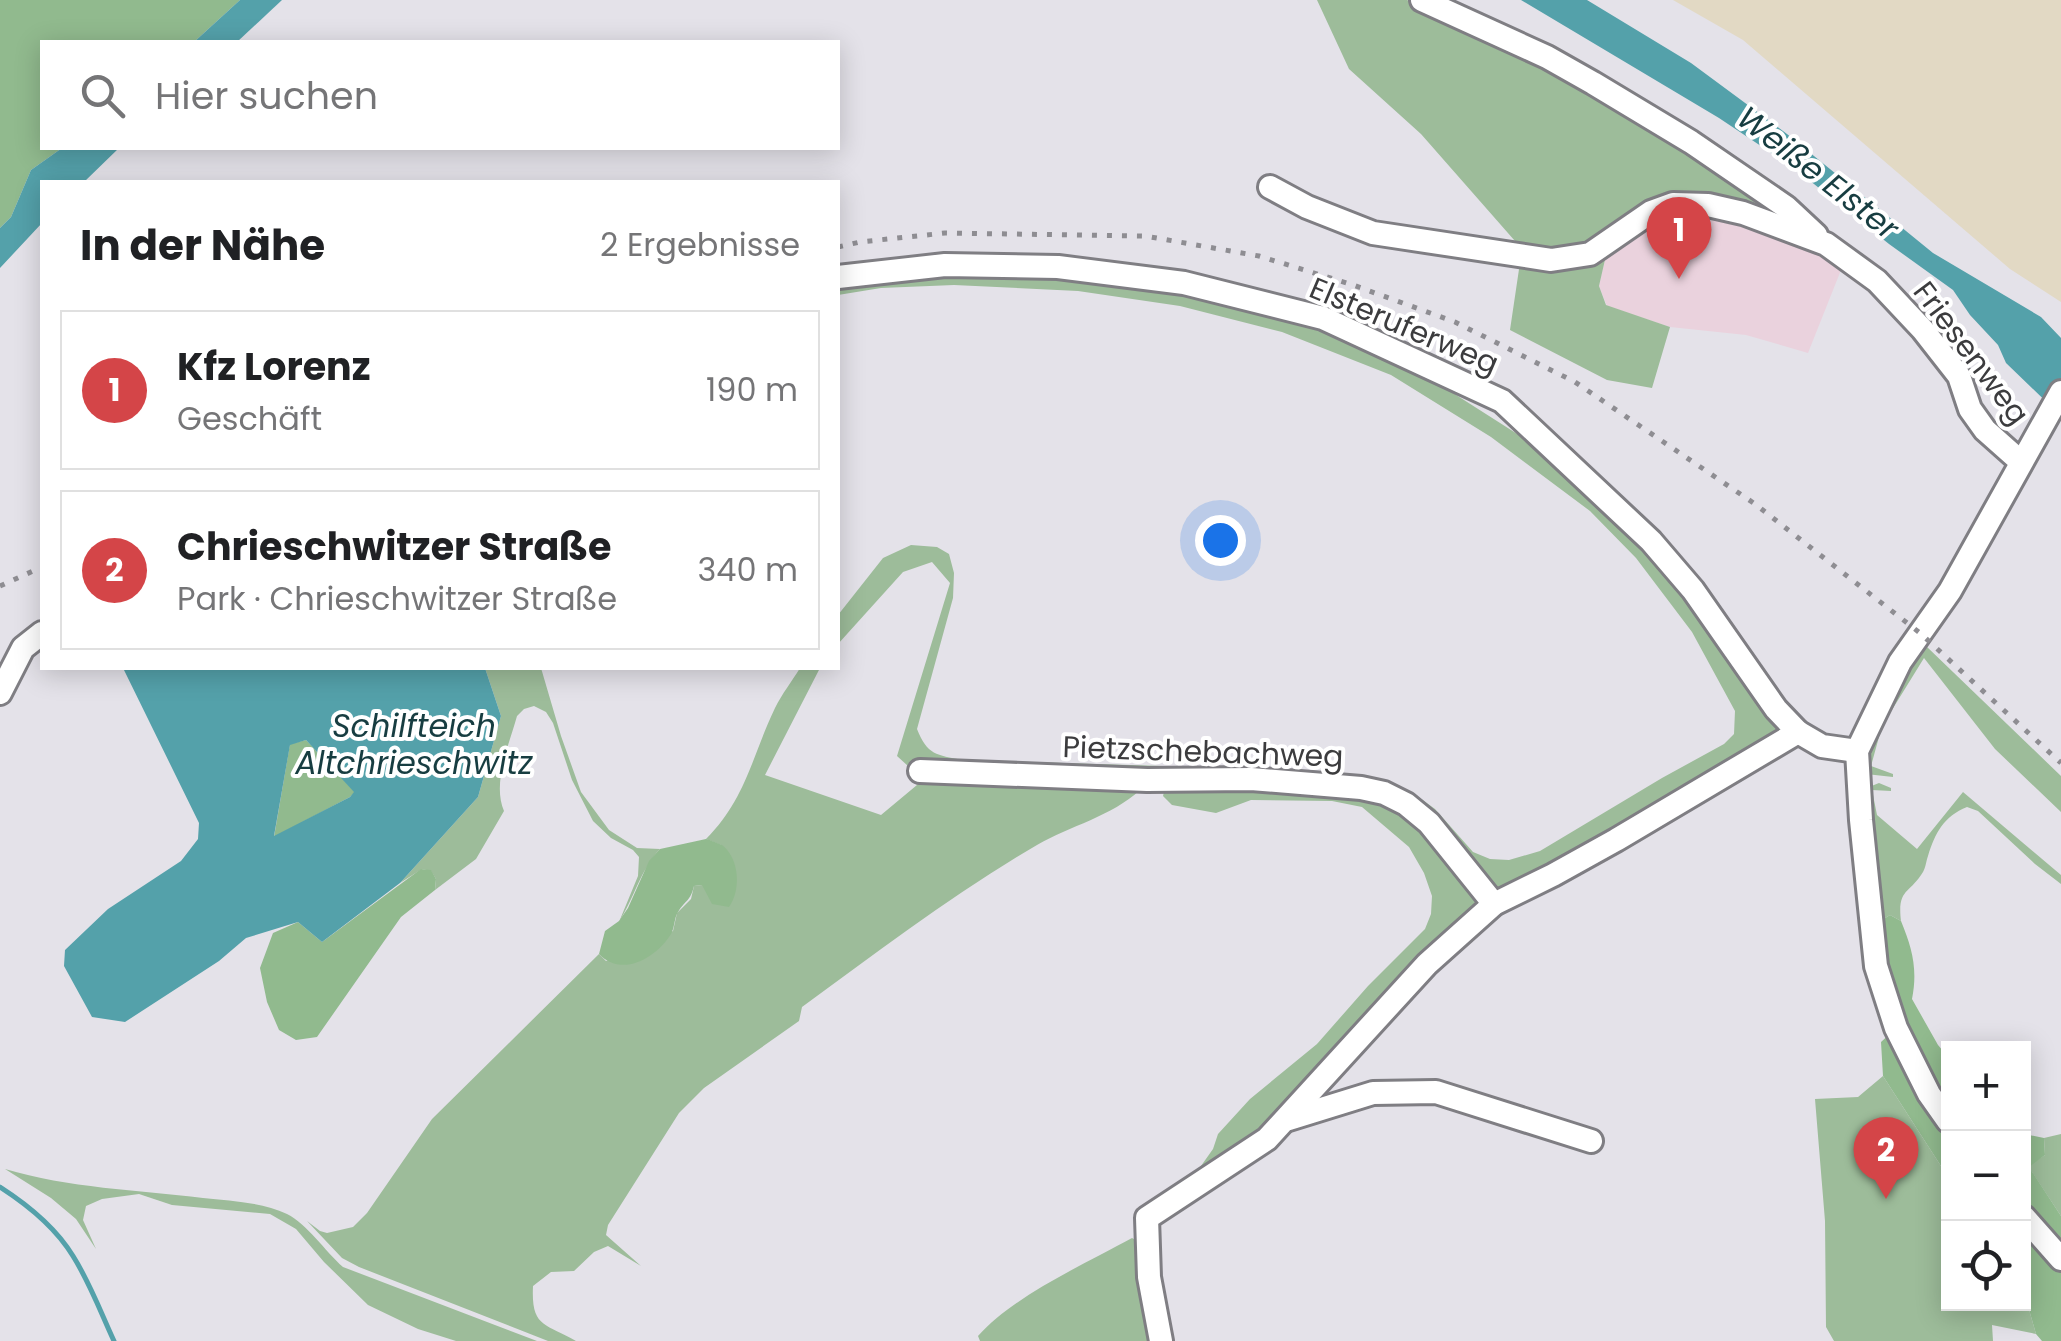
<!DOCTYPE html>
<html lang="de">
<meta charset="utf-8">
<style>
body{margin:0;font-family:Poppins,sans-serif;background:#f6f6f6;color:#202124}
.controls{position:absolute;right:30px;bottom:30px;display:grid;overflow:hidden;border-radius:0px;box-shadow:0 5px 25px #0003}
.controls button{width:90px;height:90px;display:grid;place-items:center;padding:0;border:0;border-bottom:2px solid #e0e0e0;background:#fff;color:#202124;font:50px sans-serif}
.you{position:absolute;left:1220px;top:540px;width:35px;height:35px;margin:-25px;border:8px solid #fff;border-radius:50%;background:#1a73e8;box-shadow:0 0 0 15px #1a73e833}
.badge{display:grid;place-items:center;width:65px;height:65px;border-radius:50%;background:#d44548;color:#fff;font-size:32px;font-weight:700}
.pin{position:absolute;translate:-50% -82px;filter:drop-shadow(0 2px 5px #0008)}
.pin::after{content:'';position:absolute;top:52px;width:35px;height:30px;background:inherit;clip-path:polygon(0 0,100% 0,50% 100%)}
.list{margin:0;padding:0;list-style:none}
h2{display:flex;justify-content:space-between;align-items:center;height:130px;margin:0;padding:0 40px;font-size:42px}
h2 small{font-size:32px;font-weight:400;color:#757577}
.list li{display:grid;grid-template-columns:65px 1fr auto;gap:30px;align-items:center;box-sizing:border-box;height:160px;margin:0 20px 20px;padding:0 20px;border:2px solid #e0e0e0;border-radius:0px}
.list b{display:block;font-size:38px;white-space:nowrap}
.list p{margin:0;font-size:32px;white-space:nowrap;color:#757577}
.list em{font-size:32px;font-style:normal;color:#757577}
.icon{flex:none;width:55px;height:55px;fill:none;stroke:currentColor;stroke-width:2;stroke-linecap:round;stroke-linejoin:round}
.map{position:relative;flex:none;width:2061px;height:1341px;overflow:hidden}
.search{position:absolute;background:#fff;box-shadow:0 5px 25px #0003;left:40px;top:40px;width:800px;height:110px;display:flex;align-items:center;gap:25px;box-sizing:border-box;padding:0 35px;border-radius:0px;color:#757577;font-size:38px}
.panel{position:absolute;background:#fff;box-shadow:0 5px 25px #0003;left:40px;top:180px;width:800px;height:490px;border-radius:0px}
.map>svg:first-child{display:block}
.commercial{fill:#ead2dd}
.industrial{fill:#e2d9c4}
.green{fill:#9dbc9a}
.forest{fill:#91ba8e}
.water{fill:#54a1aa;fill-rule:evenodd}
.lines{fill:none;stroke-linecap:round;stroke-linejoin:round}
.stream{stroke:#54a1aa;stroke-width:5}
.minor-casing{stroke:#7f7e83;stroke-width:28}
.minor{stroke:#fff;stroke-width:22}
.rail{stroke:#8e8d92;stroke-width:5;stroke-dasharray:5 10;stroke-linecap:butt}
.labels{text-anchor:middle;stroke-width:8;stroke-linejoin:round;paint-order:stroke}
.street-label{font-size:30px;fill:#3c3c3e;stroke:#fff}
.water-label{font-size:32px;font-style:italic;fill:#173d41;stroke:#fff}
</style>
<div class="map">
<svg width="2061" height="1341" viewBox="0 0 2061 1341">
<rect width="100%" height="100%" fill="#e4e2e9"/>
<path class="commercial" d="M1683,212L1706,216L1784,240L1843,265L1808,353L1746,335L1670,327L1607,306L1599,286L1607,251L1652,224Z"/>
<path class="industrial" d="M1673,0H2061V302L2010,269L1743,40Z"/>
<g class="green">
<path d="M1317,0H1407L1612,97L1779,208L1672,195L1607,251L1599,286L1606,305L1670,327L1652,388L1607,380L1510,330L1522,249L1421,134L1349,69Z"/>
<path d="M1018,274L1165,287L1239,304L1329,333L1453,393L1522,437L1630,528L1687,595L1785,731L1779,739L1506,888L1495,889L1422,812L1299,778L908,766L897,756L950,583L932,562L903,572L838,644V615L883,558L911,545L937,547L949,554L954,573L953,598L917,729C927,755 937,755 962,760L1297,770L1345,774L1381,781L1413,793L1435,809L1473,852L1490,859L1509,860L1540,851L1662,778L1724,744L1734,734L1735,711L1692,632L1636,558L1590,511L1491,437L1391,375L1282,332L1180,306L1078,291L954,285L881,288L838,295V288L935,275Z"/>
<path d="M1926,646L2061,776V812L1995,749L1924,658L1882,726L1871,766L1893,774V777L1866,774C1867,738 1902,673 1926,646Z"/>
<path d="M485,668H541L561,736L581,792L609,830L637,848L660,849C641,869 634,898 619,922L638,876L639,857L633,850L611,838L593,821L572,780L553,723L546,712L534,706L524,709L517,716C509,745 492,783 504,811L476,859L435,890L436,879L431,871L422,869L400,883L478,797L501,716Z"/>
<path d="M800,668H820L765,775L881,815L923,780L1140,790C1112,816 1070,826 1037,845C955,893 879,951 802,1007L799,1021L704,1088L679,1113L608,1225L606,1235L641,1266L608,1246L594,1252L574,1271L551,1272L533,1286C531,1328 545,1323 576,1341H548L359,1267L342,1258L307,1221L320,1231L327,1233L353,1227L367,1213L432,1119L599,954L606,961L673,931L677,913L691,899L694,886L702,885L721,845L706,839C746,799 752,756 775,708C782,694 792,681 800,668Z"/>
<path d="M1879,783L1891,788V791L1872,790L1877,815L1917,849L1963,792L2061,875V884L2035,864L1978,811L1967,807C1944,816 1935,833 1928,856C1926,861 1926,867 1923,872C1910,894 1897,888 1901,921L1890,915L1882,920L1869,787Z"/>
<path d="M1173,786L1363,795L1424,825L1482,907L1251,1141L1196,1173L1213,1149L1218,1134L1250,1099L1317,1044L1368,986L1425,929L1431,914L1432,896L1424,873L1409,847L1362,807L1332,801L1251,800L1216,813L1172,805L1163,796L1165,788Z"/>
<path d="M1883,1076L1948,1177V1304H2024V1292L2036,1334L1992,1325L1993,1341H1834L1826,1327L1825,1221L1815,1099L1858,1097Z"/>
<path d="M2061,1134V1216L2028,1166L2045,1155L2044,1138Z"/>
<path d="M5,1169C68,1188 138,1190 203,1198C230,1201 262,1202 287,1214C307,1224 325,1251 343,1267L537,1341H456L418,1329L368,1305L324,1262L296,1229L270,1214L172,1205L139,1194L102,1199L86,1206L83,1220L96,1249L76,1219L51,1198Z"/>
<path d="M1132,1238L1141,1243L1156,1341H980L978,1336C1015,1295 1083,1265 1132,1238Z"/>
</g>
<g class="forest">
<path d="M0,0H240L194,42H42V148H62L31,170L11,217L0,228Z"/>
<path d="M306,740L355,792L350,797L274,837L290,744Z"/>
<path d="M706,839C708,839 720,844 722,845C740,859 741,891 729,907L712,904L702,885L694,886C690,902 686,899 678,912C674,918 675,927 671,934C656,958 622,978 599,954L605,931L619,921L628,908L649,861L660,849Z"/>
<path d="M421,869L431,870L436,879L435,890L401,917L317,1037L296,1040L279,1030L267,1002L260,968L273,933L298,922L322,942Z"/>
<path d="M1890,915L1901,921C1912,948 1918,969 1912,999L1938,1045L1948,1057V1177L1883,1076L1881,1042L1903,1022L1880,940L1882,920Z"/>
<path d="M2024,1134L2044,1138L2045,1155L2029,1167L2061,1216V1341H2042L2036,1334L2024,1292Z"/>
</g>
<g class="water">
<path d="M240,0H282L237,42H194Z"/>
<path d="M1521,0H1587L1691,63L1787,134L1933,253L2041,317L2061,338V416L2006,363L1998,345L1970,315L1953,290L1889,244L1794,168L1719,118Z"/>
<path d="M62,148H119L84,182H42V223L0,268V228L11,217L31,170Z"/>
<path d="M123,668H485L501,716L478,797L400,883L322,942L298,922L246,938L219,961L125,1022L92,1017L64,966L65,950L108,909L181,861L198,839L199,823ZM306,740L354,792L350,797L274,836L290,745Z"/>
</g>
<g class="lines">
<path class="stream" d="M0,1187C28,1205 56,1228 73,1256C90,1283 101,1313 114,1341"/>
<g class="minor-casing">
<g id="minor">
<path d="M1422,0L1547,57L1593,83L1691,142L1786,207L1816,235"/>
<path d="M1270,187L1307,207L1373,233L1551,260L1590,254L1651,212L1673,204L1708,205L1743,213L1826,244L1877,281L1923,330L1959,376L1970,409L1985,430L2021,462"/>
<path d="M838,277L945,265L1058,267L1184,283L1323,318L1502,401L1651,541L1693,590L1776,709L1798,732L1822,746L1857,751"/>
<path d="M0,693L23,648L42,633"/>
<path d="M920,771L1147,780L1251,779L1361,788L1384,793L1406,804L1429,823L1494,904"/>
<path d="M1289,1119L1373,1093L1436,1092L1591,1141"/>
<path d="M1948,1121L1929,1094L1896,1028L1876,966L1861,820L1857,751L1900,662L1950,591L2061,392"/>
<path d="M2024,1217L2061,1259"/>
<path d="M1161,1341L1149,1277L1147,1218L1267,1139L1427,964L1494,904L1553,875L1616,840L1798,732"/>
</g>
</g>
<use href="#minor" class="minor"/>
<g class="rail">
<path d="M838,247L860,242L945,233L1145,236L1259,256L1353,285L1455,322L1575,382L1755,504L1920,633L2061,763"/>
<path d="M0,586L42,567"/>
</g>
</g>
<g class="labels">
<g class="street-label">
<text transform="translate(1404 326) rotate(23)" y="10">Elsteruferweg</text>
<text transform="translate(1971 353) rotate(53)" y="10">Friesenweg</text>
<text transform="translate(1203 752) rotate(2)" y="10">Pietzschebachweg</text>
</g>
<g class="water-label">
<text transform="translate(1818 173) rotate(38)" y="11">Weiße Elster</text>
<text x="414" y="737">Schilfteich<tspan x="414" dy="37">Altchrieschwitz</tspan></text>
</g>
</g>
</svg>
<div class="controls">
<button>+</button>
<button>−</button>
<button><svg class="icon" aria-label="locate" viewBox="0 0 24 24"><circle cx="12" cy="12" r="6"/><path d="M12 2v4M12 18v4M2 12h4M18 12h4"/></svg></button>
</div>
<div class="you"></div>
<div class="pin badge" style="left:1679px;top:279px">1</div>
<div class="pin badge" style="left:1886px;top:1199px">2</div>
<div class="search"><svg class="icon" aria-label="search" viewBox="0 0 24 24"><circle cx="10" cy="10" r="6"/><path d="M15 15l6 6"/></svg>Hier suchen</div>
<section class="panel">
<h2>In der Nähe<small>2 Ergebnisse</small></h2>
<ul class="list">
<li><span class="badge">1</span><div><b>Kfz Lorenz</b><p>Geschäft</p></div><em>190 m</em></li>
<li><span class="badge">2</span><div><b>Chrieschwitzer Straße</b><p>Park · Chrieschwitzer Straße</p></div><em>340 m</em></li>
</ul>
</section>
</div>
